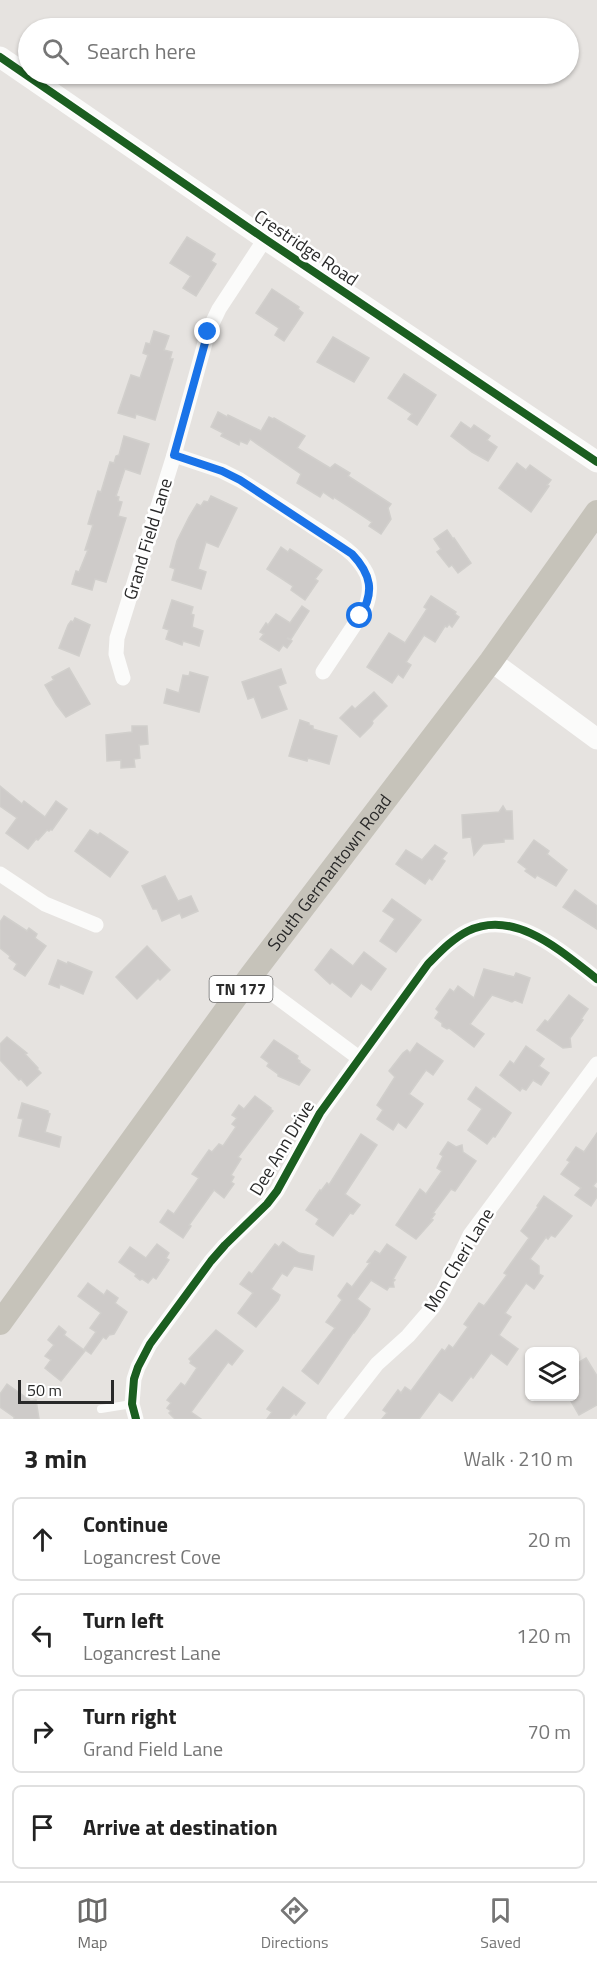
<!DOCTYPE html>
<meta charset="utf-8">
<style>
body{margin:0;font-family:"Titillium Web",sans-serif;background:#f6f6f6;color:#222}
.controls{position:absolute;right:18px;bottom:18px;display:grid;overflow:hidden;border-radius:9px;box-shadow:0 2px 4px #0004}
.controls button{width:54px;height:54px;display:grid;place-items:center;padding:0;border:0;border-bottom:2px solid #e0e0e0;background:#fff;color:#222;font:30px sans-serif}
.scale{position:absolute;left:18px;bottom:15px;width:96px;box-sizing:border-box;padding-left:6px;border:3px solid #292929;border-top:0;font-size:16px;line-height:21px;white-space:nowrap;color:#292929;-webkit-text-stroke:4px #fff;paint-order:stroke}
.stop{position:absolute;width:18px;height:18px;margin:-14px;border:4px solid #1a73e8;border-radius:50%;background:#fff}
.stop.end{background:#1a73e8;border-color:#fff;box-shadow:0 2px 6px #0008}
.list{margin:0;padding:0;list-style:none}
h2{display:flex;justify-content:space-between;align-items:center;height:78px;margin:0;padding:0 24px;font-size:26px}
h2 small{font-size:20px;font-weight:400;color:#767676}
.list li{display:grid;grid-template-columns:39px 1fr auto;gap:18px;align-items:center;box-sizing:border-box;height:84px;margin:0 12px 12px;padding:0 12px;border:2px solid #e0e0e0;border-radius:9px}
.list b{display:block;font-size:22px;white-space:nowrap}
.list p{margin:0;font-size:20px;white-space:nowrap;color:#767676}
.list em{font-size:20px;font-style:normal;color:#767676}
.icon{flex:none;width:33px;height:33px;fill:none;stroke:currentColor;stroke-width:2;stroke-linecap:round;stroke-linejoin:round}
.map{position:relative;flex:none;width:597px;height:1419px;overflow:hidden}
.search{position:absolute;background:#fff;box-shadow:0 2px 4px #0004;left:18px;right:18px;top:18px;height:66px;display:flex;align-items:center;gap:15px;box-sizing:border-box;padding:0 21px;border-radius:33px;color:#767676;font-size:22px}
.sheet{height:462px;background:#fff}
nav{display:flex;justify-content:space-around;align-items:center;box-sizing:border-box;height:84px;border-top:2px solid #e0e0e0;background:#fff;font-size:16px;color:#767676}
nav a{display:grid;justify-items:center;gap:3px}
nav .on{color:#6b6a69}
.map>svg:first-child{display:block}
.building{fill:#cecbc9;stroke:#d1cfcc;stroke-width:1.5}
.lines{fill:none;stroke-linecap:round;stroke-linejoin:round}
.lane{stroke:#fbfbfa;stroke-width:8}
.street{stroke:#fbfbfa;stroke-width:15}
.secondary{stroke:#fbfbfa;stroke-width:21}
.primary{stroke:#c6c3ba;stroke-width:24}
.cycleway-casing{stroke:#fff;stroke-width:11}
.cycleway{stroke:#1b5e20;stroke-width:8}
.route{stroke:#1a73e8;stroke-width:8}
.labels{text-anchor:middle;stroke-width:5;stroke-linejoin:round;paint-order:stroke}
.shield{fill:#fff;stroke:#696969;stroke-width:1.5}
.shield-label{font-size:16px;font-weight:bold;fill:#292929}
.street-label{font-size:18px;fill:#292929;stroke:#fff}
</style>
<div class="map">
<svg width="597" height="1419" viewBox="0 0 597 1419">
<rect width="100%" height="100%" fill="#e6e3e0"/>
<g class="building">
<path d="M187,237L215,254L211,261L216,264L196,296L183,288L191,276L170,263Z"/>
<path d="M272,289L299,307L298,309L303,313L284,341L275,335L279,328L256,313Z"/>
<path d="M154,331L169,336L164,350L172,352L170,359H173L155,420L136,414L135,418L118,413L131,375L140,378L148,355L143,353L146,343L150,344Z"/>
<path d="M333,337L369,358L354,382L317,362Z"/>
<path d="M404,374L436,395L417,425L408,419L412,414L388,398Z"/>
<path d="M218,412L227,417L228,415L261,431L269,417L273,419L274,418L305,436L297,448L330,468L335,464L350,473L348,476L391,504L388,508L391,519L381,534L369,526L372,522L334,497L333,499L323,492L320,497L297,483L301,474L250,439L247,444L240,441L239,445L221,436L223,433L211,427Z"/>
<path d="M461,422L471,429L474,425L490,436L487,440L497,447L488,461L472,452L451,436Z"/>
<path d="M124,436L149,444L140,474L125,469L116,496L119,497L118,501L122,502L118,516L126,518L106,582L95,579L92,590L72,584L76,571L79,572L88,550H85L93,525L88,524L98,491L101,492L110,462L114,463L116,456L119,455Z"/>
<path d="M517,463L526,470L530,465L551,480L547,485L549,486L531,512L499,488Z"/>
<path d="M211,496L237,508L218,547L206,542L198,569L206,572L201,589L172,580L175,569L170,567L177,541L189,517L197,504L201,506L204,501L208,502Z"/>
<path d="M447,530L453,539L454,538L471,563L458,573L452,565L449,567L437,552L441,549L434,539Z"/>
<path d="M281,547L288,552L290,549L322,570L315,579L318,581L305,600L291,590L293,586L267,569Z"/>
<path d="M431,596L456,612L455,614L459,617L452,627L449,624L447,627L445,626L435,642L424,635L406,662L411,665L403,678L398,674L392,683L367,667L389,633L405,643L427,609L424,607Z"/>
<path d="M172,600L193,607L191,614L194,615L192,627L203,631L199,646L183,641L182,645L166,639L169,630L163,628Z"/>
<path d="M302,606L309,611L291,639L287,638L292,641L287,648L283,645L279,651L260,639L264,634L260,632L266,623L268,625L276,614L290,623Z"/>
<path d="M75,618L90,625L79,656L59,648L68,625L71,621L73,622Z"/>
<path d="M69,668L90,704L66,717L56,704L45,685L54,680L52,677Z"/>
<path d="M281,669L286,683L278,686L287,709L262,718L254,697L248,699L242,682Z"/>
<path d="M190,672L208,677L199,712L164,703L167,689L179,693L183,675L189,676Z"/>
<path d="M374,692L387,706L372,721L373,723L371,726L360,737L340,718L352,706L355,709Z"/>
<path d="M300,720L309,723V725L313,726V729L337,736L329,764L308,758L307,761L289,756Z"/>
<path d="M132,726H147L148,744L139,745L140,758L134,759L135,767L121,768V760L107,761L106,735L132,732Z"/>
<path d="M0,786L22,804L24,801L45,817L56,801L67,809L52,830L51,829L49,831L47,830L38,840L36,839L28,849L6,833L17,818L0,806Z"/>
<path d="M503,806L506,811H512L513,839H504V842L483,844L474,855L471,837L463,838L462,815L499,812Z"/>
<path d="M90,830L98,835L100,833L128,852L110,877L75,851Z"/>
<path d="M534,840L549,851L547,854L567,870L556,886L537,875L535,878L525,871L527,869L518,862Z"/>
<path d="M435,845L447,853L442,859L445,861L432,880L429,878L425,884L396,864L406,850L422,860Z"/>
<path d="M165,876L178,901L191,896L198,911L182,918L180,913L162,921L157,909H153L142,886Z"/>
<path d="M575,890L597,906V929L563,907Z"/>
<path d="M392,899L421,920L396,952L380,941L395,919L383,911Z"/>
<path d="M4,916L27,931L29,928L37,934L35,938L46,946L25,976L14,969L17,964L9,958L10,956L0,948V922Z"/>
<path d="M147,946L170,970L160,980L158,978L137,999L116,977Z"/>
<path d="M331,949L353,966L364,952L386,969L371,990L361,983L351,997L332,982L330,984L315,970Z"/>
<path d="M58,960L67,964L68,962L92,972L83,994L60,984L59,988L49,984Z"/>
<path d="M484,969L514,977L516,973L530,978L522,1003L515,1000L512,1002L492,995L470,1024L484,1034L474,1047L449,1028L447,1029L442,1026V1023L435,1018L439,1012L436,1009L450,989L454,992L458,986L474,998Z"/>
<path d="M569,995L588,1009L581,1019L583,1020L570,1038L571,1047L563,1048L537,1030L545,1020L548,1022Z"/>
<path d="M7,1037L27,1053L25,1054L38,1068L37,1069L41,1073L27,1086L21,1079L19,1080L0,1060V1044Z"/>
<path d="M274,1040L298,1056L297,1059L300,1061L299,1062L310,1070L299,1085L278,1076V1074L267,1066L269,1063L261,1057Z"/>
<path d="M417,1043L443,1061L433,1075L426,1070L409,1094L423,1104L406,1128L398,1122L393,1130L377,1119L383,1110L377,1105L395,1077L389,1071L403,1053L407,1050L410,1053Z"/>
<path d="M526,1046L544,1059L539,1066L549,1073L541,1085L533,1080L526,1090L522,1088L520,1091L500,1075L510,1061L514,1064Z"/>
<path d="M476,1087L511,1113L495,1137L493,1136L487,1144L468,1130L482,1109L468,1099Z"/>
<path d="M255,1096L271,1108L270,1109L273,1111L238,1157L241,1159L231,1175L234,1177L231,1182L234,1184L224,1198L214,1190L189,1225L191,1226L183,1238L160,1222L168,1210L174,1214L199,1178L192,1174L209,1150L212,1152L219,1144L223,1146L236,1127L232,1124L237,1118L232,1115L239,1105L244,1109Z"/>
<path d="M22,1103L48,1111V1113L50,1114L45,1132L61,1137L59,1147L19,1136L23,1119L18,1118Z"/>
<path d="M597,1133V1181L593,1186L597,1189V1197L591,1206L575,1195L581,1188L561,1174L570,1162L567,1160L576,1147L584,1152Z"/>
<path d="M361,1134L377,1145L345,1194L360,1205L353,1214L350,1213L333,1236L316,1224L319,1219L306,1210L320,1190L321,1191L327,1183L329,1185Z"/>
<path d="M448,1142L456,1147L462,1145L463,1152L476,1161L455,1191L451,1189L433,1213L435,1214L431,1219L433,1220L416,1239L396,1225L420,1189L426,1194L442,1171L437,1168L443,1156L440,1154Z"/>
<path d="M544,1196L572,1216L555,1237L551,1235L548,1239L546,1237L530,1259L539,1266V1274L543,1276L534,1289L526,1283L505,1313L511,1317L499,1335L518,1349L507,1365L491,1353L473,1378L471,1376L452,1401L439,1392L419,1419H382L387,1413L383,1410L398,1390L401,1393L405,1387L411,1391L442,1349L445,1351L449,1345L453,1348L468,1327L464,1324L479,1303L484,1306L488,1301L507,1275L504,1273L529,1238L521,1231L538,1207L537,1206Z"/>
<path d="M283,1242L299,1253L314,1256L312,1270L294,1266L287,1276L282,1273L271,1289L280,1295L278,1300L256,1327L238,1313L253,1293L240,1284L249,1272L252,1274L275,1244L279,1247Z"/>
<path d="M157,1244L169,1253L166,1258L169,1260L156,1279L153,1277L148,1283L142,1279L140,1280L135,1276L136,1274L119,1262L130,1247L146,1258Z"/>
<path d="M387,1244L406,1257L393,1279L395,1280L393,1282L394,1287H389L387,1290L371,1280L357,1299L370,1309L367,1315L354,1333H353L318,1384L302,1371L335,1328L326,1322L342,1300L338,1296L347,1283L352,1287L370,1263L367,1262L375,1251L380,1254Z"/>
<path d="M88,1283L104,1295L107,1290L118,1298L115,1303L127,1312L114,1334L109,1335L106,1339L103,1337L91,1354L84,1349L96,1332L90,1328L101,1313L78,1296Z"/>
<path d="M59,1326L66,1332L64,1335L85,1351L61,1381L45,1368L51,1360L45,1356L54,1345L48,1340Z"/>
<path d="M216,1330L243,1351L232,1365L228,1362L191,1412L201,1419H175L169,1413L171,1411L167,1408L171,1403L167,1400L181,1383L185,1386L197,1368L190,1363L191,1361L189,1359Z"/>
<path d="M586,1358L597,1376V1405L579,1415L568,1396H574V1381L580,1378L574,1365Z"/>
<path d="M7,1384L31,1401L36,1400L39,1419H14V1417L0,1407V1394Z"/>
<path d="M283,1387L305,1403L296,1415L294,1413L289,1419H267L272,1412L267,1409Z"/>
</g>
<g class="lines">
<path class="lane" d="M101,1409L132,1404"/>
<g class="street">
<path d="M174,455L222,471L240,480C264,495 287,510 310,525C329,538 353,549 364,569C372,581 370,596 365,609L323,672"/>
<path d="M123,678L116,654L117,638L174,455L208,332L219,309L265,239"/>
<path d="M0,874L45,904L96,925"/>
<path d="M250,977L359,1058"/>
<path d="M136,1419L132,1404L134,1379L138,1367L150,1344L211,1261L225,1245L267,1204L277,1191L320,1113L428,964C440,952 452,939 468,931C515,908 563,953 597,979"/>
<path d="M334,1419L377,1364L408,1336L433,1307L443,1291L470,1235L597,1064"/>
</g>
<g class="secondary">
<path d="M0,57L265,239L597,462"/>
<path d="M491,661L597,739"/>
</g>
<path class="primary" id="s1" d="M0,1323L250,977L491,661L597,512"/>
<g class="cycleway-casing">
<g id="cycleway">
<path d="M0,57L265,239L597,462"/>
<path d="M136,1419L132,1404L134,1379L138,1367L150,1344L211,1261L225,1245L267,1204L277,1191L320,1113L428,964C440,952 452,939 468,931C515,908 563,953 597,979"/>
</g>
</g>
<use href="#cycleway" class="cycleway"/>
</g>
<g class="lines">
<path class="route" d="M208,332L174,455L222,471L240,480L352,554C371,574 375,592 360,616"/>
</g>
<g class="labels">
<rect class="shield" x="209.5" y="976" width="63" height="26" rx="4.5"/>
<g class="shield-label">
<text x="241" y="995">TN 177</text>
</g>
<g class="street-label">
<text transform="translate(306 248) rotate(34)" y="6">Crestridge Road</text>
<text transform="translate(148 539) rotate(-73)" y="6">Grand Field Lane</text>
<text dy="6" stroke="none"><textPath href="#s1" startOffset="558">South Germantown Road</textPath></text>
<text transform="translate(282 1148) rotate(-59)" y="6">Dee Ann Drive</text>
<text transform="translate(459 1260) rotate(-59)" y="6">Mon Cheri Lane</text>
</g>
</g>
</svg>
<div class="controls">
<button><svg class="icon" aria-label="layers" viewBox="0 0 24 24"><path d="M12 4l9 5-9 5-9-5zM3 14l9 5 9-5"/></svg></button>
</div>
<div class="scale">50 m</div>
<div class="stop" style="left:360px;top:616px"></div>
<div class="stop end" style="left:208px;top:332px"></div>
<div class="search"><svg class="icon" aria-label="search" viewBox="0 0 24 24"><circle cx="10" cy="10" r="6"/><path d="M15 15l6 6"/></svg>Search here</div>
</div>
<section class="sheet">
<h2>3 min<small>Walk · 210 m</small></h2>
<ul class="list">
<li><svg class="icon" aria-label="ahead" viewBox="0 0 24 24"><path d="M12 20V5M6 11l6-6 6 6"/></svg><div><b>Continue</b><p>Logancrest Cove</p></div><em>20 m</em></li>
<li><svg class="icon" aria-label="left" viewBox="0 0 24 24"><path d="M17 20v-9H6M10 6l-5 5 5 5"/></svg><div><b>Turn left</b><p>Logancrest Lane</p></div><em>120 m</em></li>
<li><svg class="icon" aria-label="right" viewBox="0 0 24 24"><path d="M7 20v-9h11M14 6l5 5-5 5"/></svg><div><b>Turn right</b><p>Grand Field Lane</p></div><em>70 m</em></li>
<li><svg class="icon" aria-label="arrive" viewBox="0 0 24 24"><path d="M6 21V4h12l-3 4 3 4H6"/></svg><div><b>Arrive at destination</b></div></li>
</ul>
</section>
<nav>
<a class="on"><svg class="icon" aria-label="map" viewBox="0 0 24 24"><path d="M3 6l6-2 6 2 6-2v14l-6 2-6-2-6 2zM9 4v14M15 6v14"/></svg>Map</a>
<a><svg class="icon" aria-label="directions" viewBox="0 0 24 24"><path d="M12 3l9 9-9 9-9-9zM9 14v-3h6M13 9l2 2-2 2"/></svg>Directions</a>
<a><svg class="icon" aria-label="saved" viewBox="0 0 24 24"><path d="M7 4h10v16l-5-4-5 4z"/></svg>Saved</a>
</nav>
